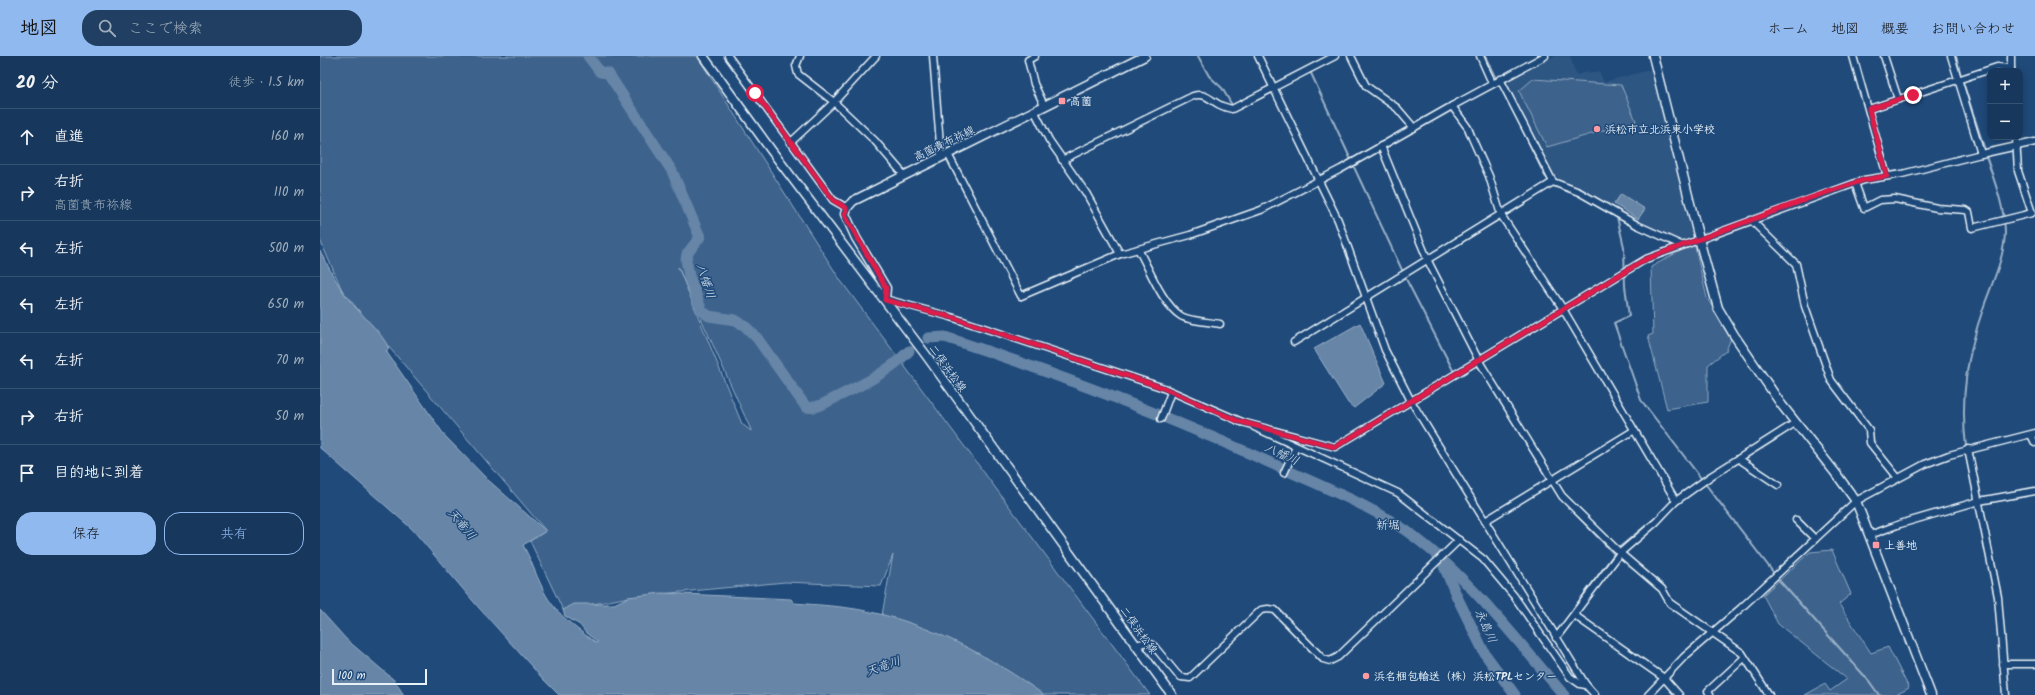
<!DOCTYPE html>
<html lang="ja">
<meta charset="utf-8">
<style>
body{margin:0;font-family:Kalam,"Klee One",sans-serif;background:#203f62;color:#f1f3f6}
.controls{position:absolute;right:12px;top:12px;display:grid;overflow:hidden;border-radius:8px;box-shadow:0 2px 10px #0003}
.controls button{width:36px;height:36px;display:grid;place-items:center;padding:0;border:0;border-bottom:1px solid #365272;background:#17385c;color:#f1f3f6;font:20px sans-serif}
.scale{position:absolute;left:12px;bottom:10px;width:95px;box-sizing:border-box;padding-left:4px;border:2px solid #e8f1f8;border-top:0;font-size:11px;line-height:14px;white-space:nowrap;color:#e8f1f8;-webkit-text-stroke:3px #1f4a7a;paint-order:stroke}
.stop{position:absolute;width:12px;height:12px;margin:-9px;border:3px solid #e11d48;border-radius:50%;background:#fff}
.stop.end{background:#e11d48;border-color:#fff;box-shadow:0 1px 4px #0008}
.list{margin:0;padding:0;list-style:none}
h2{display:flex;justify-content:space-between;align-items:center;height:52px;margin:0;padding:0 16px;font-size:17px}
h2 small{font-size:13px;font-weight:400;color:#9eacbb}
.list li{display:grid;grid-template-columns:26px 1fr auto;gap:12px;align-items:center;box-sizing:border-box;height:56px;padding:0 16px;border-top:1px solid #365272}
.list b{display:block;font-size:15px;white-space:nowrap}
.list p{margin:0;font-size:13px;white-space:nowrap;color:#9eacbb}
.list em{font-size:13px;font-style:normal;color:#9eacbb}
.actions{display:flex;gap:8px;padding:12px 16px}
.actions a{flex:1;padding:9px 0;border:1px solid #90b9f0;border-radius:16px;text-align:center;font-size:14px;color:#90b9f0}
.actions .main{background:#90b9f0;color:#111}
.icon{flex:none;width:22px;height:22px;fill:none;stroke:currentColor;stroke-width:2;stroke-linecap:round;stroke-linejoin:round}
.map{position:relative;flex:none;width:1715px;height:639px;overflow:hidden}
header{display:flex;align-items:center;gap:24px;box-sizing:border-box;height:56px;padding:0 20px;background:#90b9f0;color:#111}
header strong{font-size:19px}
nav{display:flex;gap:22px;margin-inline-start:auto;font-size:14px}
.search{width:280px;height:36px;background:#203f62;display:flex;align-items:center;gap:10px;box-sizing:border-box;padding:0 14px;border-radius:16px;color:#9eacbb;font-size:15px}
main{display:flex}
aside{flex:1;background:#17385c}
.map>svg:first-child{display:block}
.built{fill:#2e5683}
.green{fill:#3c628c;stroke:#92aac2;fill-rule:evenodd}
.water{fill:#6685a7;stroke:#9ab0c7}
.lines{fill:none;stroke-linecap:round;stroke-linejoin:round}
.stream{stroke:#9ab0c7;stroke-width:2}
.river{stroke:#6685a7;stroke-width:11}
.street-casing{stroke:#e8f1f8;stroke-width:9}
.secondary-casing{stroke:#e8f1f8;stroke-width:11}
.street{stroke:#1f4a7a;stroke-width:6}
.secondary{stroke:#1f4a7a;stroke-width:8}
.route{stroke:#e11d48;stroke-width:5}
.poi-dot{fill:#ff9aa2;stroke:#1f4a7a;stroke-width:1.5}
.labels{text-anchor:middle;stroke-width:3;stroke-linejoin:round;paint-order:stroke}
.poi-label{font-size:11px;font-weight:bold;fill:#e8f1f8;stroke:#1f4a7a;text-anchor:start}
.street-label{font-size:11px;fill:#e8f1f8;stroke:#1f4a7a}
.water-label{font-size:12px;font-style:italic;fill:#d4e1ec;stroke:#1f4a7a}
.neighbourhood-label{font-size:12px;fill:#e8f1f8;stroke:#1f4a7a}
</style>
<header>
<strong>地図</strong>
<div class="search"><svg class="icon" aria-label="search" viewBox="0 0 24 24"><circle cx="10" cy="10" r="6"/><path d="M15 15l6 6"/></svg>ここで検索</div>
<nav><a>ホーム</a><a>地図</a><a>概要</a><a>お問い合わせ</a></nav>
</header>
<main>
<aside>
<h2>20 分<small>徒歩 · 1.5 km</small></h2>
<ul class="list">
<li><svg class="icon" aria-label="ahead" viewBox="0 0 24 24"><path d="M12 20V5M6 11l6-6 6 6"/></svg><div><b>直進</b></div><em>160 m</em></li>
<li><svg class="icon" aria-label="right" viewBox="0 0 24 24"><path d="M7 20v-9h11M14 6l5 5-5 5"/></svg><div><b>右折</b><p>高薗貴布祢線</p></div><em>110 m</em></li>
<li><svg class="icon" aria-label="left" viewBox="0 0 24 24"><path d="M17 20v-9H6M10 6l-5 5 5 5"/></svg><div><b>左折</b></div><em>500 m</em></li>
<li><svg class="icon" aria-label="left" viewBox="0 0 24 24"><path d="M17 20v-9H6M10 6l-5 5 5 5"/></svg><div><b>左折</b></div><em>650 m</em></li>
<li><svg class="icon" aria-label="left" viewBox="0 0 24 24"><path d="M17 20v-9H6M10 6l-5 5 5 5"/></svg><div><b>左折</b></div><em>70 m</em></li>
<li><svg class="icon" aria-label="right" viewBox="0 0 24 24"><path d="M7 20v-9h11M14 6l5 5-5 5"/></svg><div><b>右折</b></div><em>50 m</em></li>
<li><svg class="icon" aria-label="arrive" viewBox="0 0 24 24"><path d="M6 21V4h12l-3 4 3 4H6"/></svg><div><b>目的地に到着</b></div></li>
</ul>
<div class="actions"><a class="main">保存</a><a>共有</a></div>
</aside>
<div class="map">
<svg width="1715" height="639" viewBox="0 0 1715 639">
<rect width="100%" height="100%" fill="#1f4a7a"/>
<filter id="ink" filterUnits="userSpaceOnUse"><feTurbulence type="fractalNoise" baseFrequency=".025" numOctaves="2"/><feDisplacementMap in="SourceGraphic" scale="8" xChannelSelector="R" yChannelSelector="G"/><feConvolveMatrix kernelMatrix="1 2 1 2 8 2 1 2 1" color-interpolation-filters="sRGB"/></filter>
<g filter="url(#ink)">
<path class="built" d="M1235,0H1250L1256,19L1267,16L1268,18L1279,15L1284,26L1333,13L1372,178L1368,183L1358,187L1233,121L1183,26Z"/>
<g class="green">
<path d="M0,0H377L521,225L830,639H723L629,583L562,559L573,499L561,530L465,526L309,541L243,554L210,485L226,475L68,290L22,234L0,184ZM358,211L431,374V375L422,368Z"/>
<path d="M1213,23L1301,29L1316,65L1227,91L1199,35Z"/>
<path d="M1374,187L1387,242L1411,282L1406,295L1388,309V346L1347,353L1328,280L1333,278L1331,211Z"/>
<path d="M1512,494L1531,538L1519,548L1551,597L1568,591L1589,632L1576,639H1485L1505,628L1510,635L1527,623L1458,568L1443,539L1490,496Z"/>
</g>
<g class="water">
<path d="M1301,138L1325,153L1318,163L1294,148Z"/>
<path d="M0,195C8,210 16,226 26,240C38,257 62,275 69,293L66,295L68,298L125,380L167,423L226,475L203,489C211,503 215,517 222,531C232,555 256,573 277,587V585L266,577L260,569L245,560L243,554L254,548H294L309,541L341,537L471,543L474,547C498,549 523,550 546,555C611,568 671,601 724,639H239L223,623L159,552L92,473L0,392Z"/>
<path d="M1040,267L1066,327L1034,352L1028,347L994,293Z"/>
<path d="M0,554L26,583L74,624L84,639H0Z"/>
</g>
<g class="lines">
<g class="stream">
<path d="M878,0L889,20L902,32L912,49"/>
<path d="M1165,0L1177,25"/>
<path d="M1636,0L1641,20"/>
<path d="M989,16L990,15L1031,104"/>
<path d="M1643,26L1665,94"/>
<path d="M960,32L969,27"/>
<path d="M1183,34L1225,120L1229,124"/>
<path d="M917,54L951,37"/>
<path d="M1033,109L1083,216"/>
<path d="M1286,155L1297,161L1304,191L1305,230L1309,260L1294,267L1321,344L1453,516"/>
<path d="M1085,221L1134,316"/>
<path d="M1136,322L1156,310L1160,312L1228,423"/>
<path d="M1646,391C1640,340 1647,299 1664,250C1672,227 1684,203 1685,177C1685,152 1674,124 1666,100"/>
<path d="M1359,439L1375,428"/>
<path d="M1248,450L1294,498L1253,553"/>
<path d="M1301,490L1340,458"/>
<path d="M1457,522L1549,625L1559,639"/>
</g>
<g class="river">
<path d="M268,0L280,16L288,17L352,115L380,181L367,198L366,204L369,220L382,255L389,260L415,264L425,270L437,282L486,351C497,353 505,347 515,342C542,329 567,317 589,295"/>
<path d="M608,282L625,281C741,319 856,363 966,414C1008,433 1060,454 1096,482C1151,524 1199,587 1244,639"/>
<path d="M1124,510L1137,541L1165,598L1195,639"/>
</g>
<g class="street-casing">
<g id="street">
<path d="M408,0L513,144L527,152"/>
<path d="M480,0L476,10L478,18L514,46L555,85L584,119"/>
<path d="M613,0L621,101"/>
<path d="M715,0L708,4L714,28L724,49"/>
<path d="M938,0L1018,164L1065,294L1091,345L1266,629"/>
<path d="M1031,0L1046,30L1077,52L1094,72"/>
<path d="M1160,0L1172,27"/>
<path d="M1533,0L1567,120"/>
<path d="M1564,0L1578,43"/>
<path d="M1631,0L1661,98"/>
<path d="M1691,0V15"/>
<path d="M1180,23L1233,126"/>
<path d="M1132,50L1225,0"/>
<path d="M1549,53L1677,11L1691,12"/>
<path d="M714,54L729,84L766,137L800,198"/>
<path d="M470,87L514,46L556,0"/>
<path d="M1061,90L1108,205L1159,305L1242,440L1300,497L1342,533L1350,547L1422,597L1449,639"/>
<path d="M628,98L701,240L800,198L870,179L941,154L1021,113L1132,50L1148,72L1152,82L1169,120L1181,159L1243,253L1356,445"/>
<path d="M742,104L873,40C885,36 890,44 900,49C904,51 908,52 912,53L1015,0"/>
<path d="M1535,127L1544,152L1560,144L1575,143L1617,152L1646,154L1649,156L1652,172L1712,157L1698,115L1696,81"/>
<path d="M1431,164L1476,208L1485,250L1511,324L1549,374L1550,387L1578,422"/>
<path d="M818,193C829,212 842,248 861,260C869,265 890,266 900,268"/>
<path d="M565,243L631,261L841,331L922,366"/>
<path d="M974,286L1233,126L1259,136L1317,169L1361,189"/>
<path d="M841,363L851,336"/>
<path d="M918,365L1015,391L1326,203L1544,124L1582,118L1661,98L1715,86"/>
<path d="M934,371L1078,437L1163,503L1194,540L1250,621L1260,628L1266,629L1275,639"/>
<path d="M1711,379L1715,387"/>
<path d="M1648,393L1678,541L1686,639"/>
<path d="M1419,403L1458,429"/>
<path d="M964,417L976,391"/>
<path d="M1476,464L1495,483"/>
<path d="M1165,465L1313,375"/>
<path d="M1550,479L1580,468L1659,445L1715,435"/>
<path d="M1254,559L1344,622L1359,639"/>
<path d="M1236,582L1300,497L1336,466L1356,445L1391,420L1475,367"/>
<path d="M816,589L827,586L833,589L857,618L861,621L870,622L941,554L948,553L955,554L1003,603L1010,605L1018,601L1139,484"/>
<path d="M1683,608H1715"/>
<path d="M1328,639L1364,601L1421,552L1536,445L1605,408L1629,399L1715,377"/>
<path d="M1390,639L1388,635L1424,602"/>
</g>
</g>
<g class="secondary-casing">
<g id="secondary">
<path d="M383,0L451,94L606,299L852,639"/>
<path d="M1333,0L1379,183L1398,252L1414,279L1461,348L1517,419L1536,445L1611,639"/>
<path d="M565,243L566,232L536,182L525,158L527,152L533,145L825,0"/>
</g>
</g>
<use href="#street" class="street"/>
<use href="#secondary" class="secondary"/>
</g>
</g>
<g class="lines" filter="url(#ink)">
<path class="route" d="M435,37L513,144L526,152L525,158L528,165L566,232L565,244L631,261L841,331L918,365L1015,391L1326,203L1490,142L1544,124L1567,120L1549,53L1593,39"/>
</g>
<g class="poi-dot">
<rect x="738" y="41" width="8" height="8" rx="2"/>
<circle cx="1277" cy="73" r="4"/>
<rect x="1552" y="485" width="8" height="8" rx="2"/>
<circle cx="1046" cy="620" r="4"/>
</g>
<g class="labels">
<g class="poi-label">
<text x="750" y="49">高薗</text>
<text x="1285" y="77">浜松市立北浜東小学校</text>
<text x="1564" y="493">上善地</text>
<text x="1054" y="624">浜名梱包輸送（株）浜松TPLセンター</text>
</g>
<g class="street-label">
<text transform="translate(624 87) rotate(-26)" y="4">高薗貴布祢線</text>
<text transform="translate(628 312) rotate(54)" y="4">二俣浜松線</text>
<text transform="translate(819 574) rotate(54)" y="4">二俣浜松線</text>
</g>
<g class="water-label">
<text transform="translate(386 225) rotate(72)" y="4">八幡川</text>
<text transform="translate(962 398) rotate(25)" y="4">八幡川</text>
<text transform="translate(142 468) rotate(50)" y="4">天竜川</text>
<text transform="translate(1166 570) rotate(66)" y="4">永島川</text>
<text transform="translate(563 610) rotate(-19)" y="4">天竜川</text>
</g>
<g class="neighbourhood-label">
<text x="1068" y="473">新堀</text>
</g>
</g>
</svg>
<div class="controls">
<button>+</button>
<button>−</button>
</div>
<div class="scale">100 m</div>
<div class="stop" style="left:435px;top:37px"></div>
<div class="stop end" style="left:1593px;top:39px"></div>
</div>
</main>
